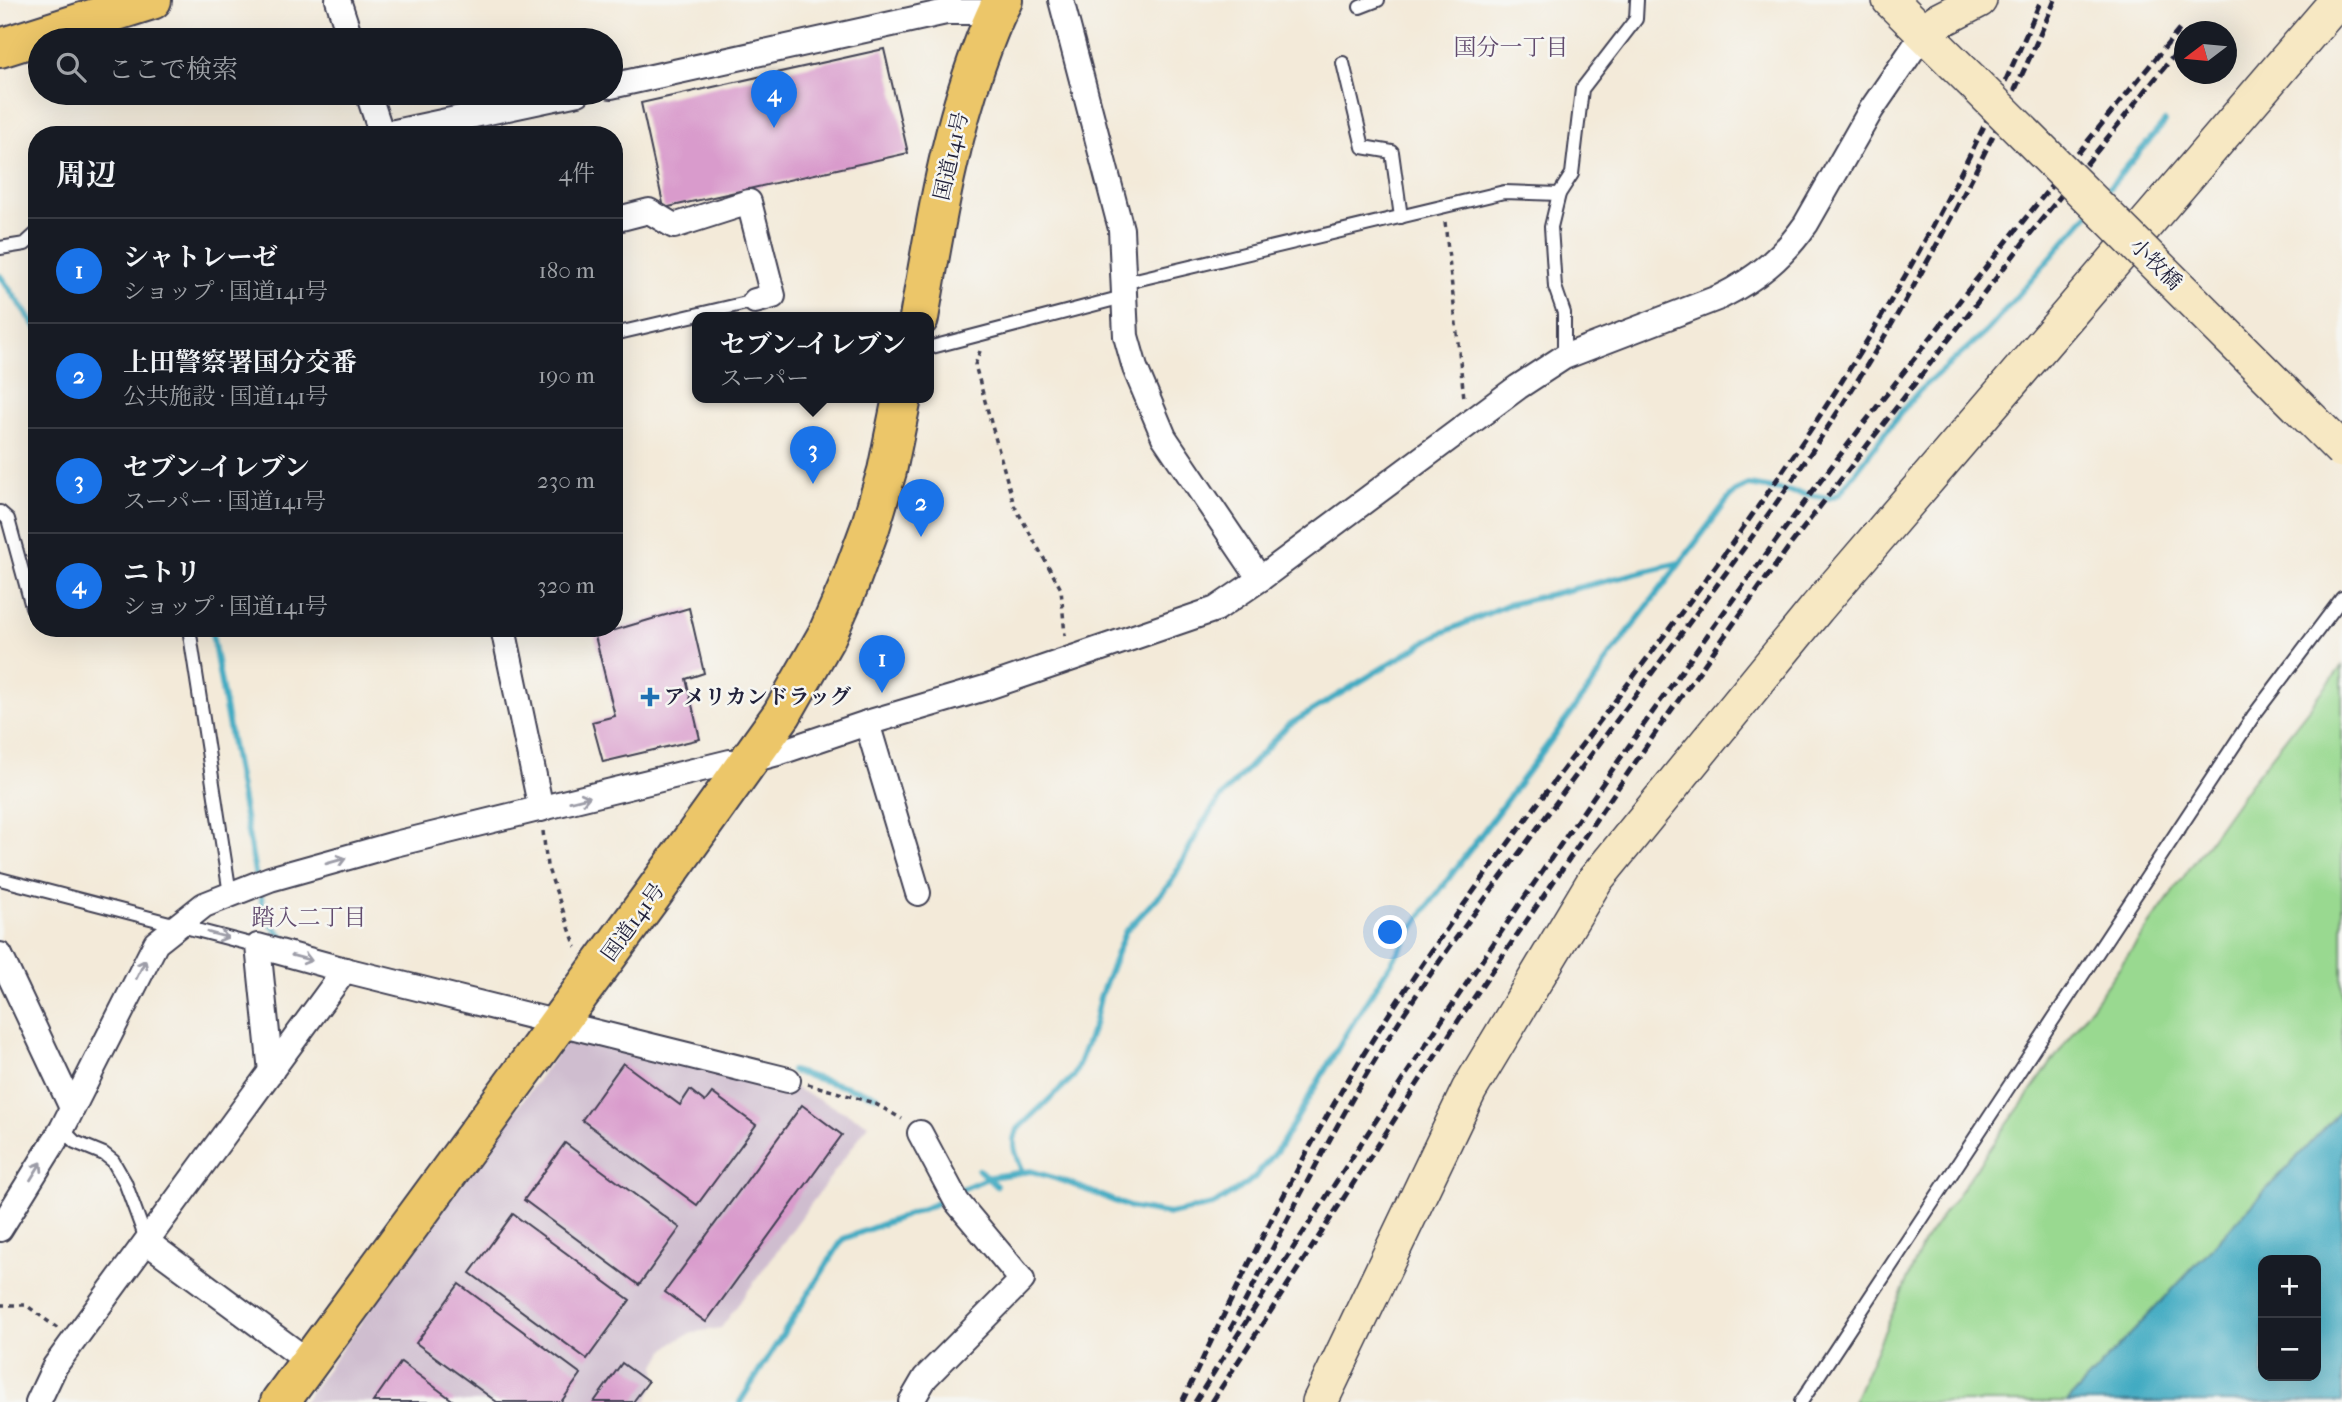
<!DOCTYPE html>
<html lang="ja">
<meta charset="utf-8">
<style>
body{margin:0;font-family:"IM FELL French Canon","Noto Serif JP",serif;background:#242831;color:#f1f3f6}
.controls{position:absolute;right:21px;bottom:21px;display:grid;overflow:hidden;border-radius:14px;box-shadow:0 7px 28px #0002}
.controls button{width:63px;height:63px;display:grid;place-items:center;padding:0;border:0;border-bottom:2px solid #363941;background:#171b24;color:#f1f3f6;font:35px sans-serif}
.compass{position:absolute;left:2174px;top:21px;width:63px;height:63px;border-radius:50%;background:#171b24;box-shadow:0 7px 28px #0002;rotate:254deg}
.you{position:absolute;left:1391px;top:933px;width:24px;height:24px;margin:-18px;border:5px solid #fff;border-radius:50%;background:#1a73e8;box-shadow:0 0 0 10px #1a73e833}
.badge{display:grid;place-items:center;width:46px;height:46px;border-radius:50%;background:#1a73e8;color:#fff;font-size:23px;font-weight:700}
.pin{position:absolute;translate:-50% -58px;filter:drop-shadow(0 2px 4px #0008)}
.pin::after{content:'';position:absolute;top:37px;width:24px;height:21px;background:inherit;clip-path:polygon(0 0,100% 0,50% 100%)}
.popup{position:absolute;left:692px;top:312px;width:242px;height:91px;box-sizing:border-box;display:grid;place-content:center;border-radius:14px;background:#171b24;filter:drop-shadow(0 2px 5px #0005);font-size:23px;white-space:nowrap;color:#9ea1a6}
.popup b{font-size:26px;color:#f1f3f6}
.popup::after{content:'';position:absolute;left:50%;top:100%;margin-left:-14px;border:14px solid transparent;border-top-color:#171b24}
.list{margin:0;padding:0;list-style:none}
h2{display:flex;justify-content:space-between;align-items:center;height:91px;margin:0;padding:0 28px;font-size:30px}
h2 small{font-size:23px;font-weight:400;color:#9ea1a6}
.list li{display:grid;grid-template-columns:46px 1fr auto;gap:21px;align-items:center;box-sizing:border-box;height:105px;padding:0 28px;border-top:2px solid #363941}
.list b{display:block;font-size:26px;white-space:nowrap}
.list p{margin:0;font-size:23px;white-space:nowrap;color:#9ea1a6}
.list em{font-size:23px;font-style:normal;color:#9ea1a6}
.icon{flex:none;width:38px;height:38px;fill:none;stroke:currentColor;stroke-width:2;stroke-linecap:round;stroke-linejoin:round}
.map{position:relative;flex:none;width:2342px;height:1402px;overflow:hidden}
.search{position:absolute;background:#171b24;box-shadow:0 7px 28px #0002;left:28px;top:28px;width:595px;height:77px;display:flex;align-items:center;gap:18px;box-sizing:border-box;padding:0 24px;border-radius:38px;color:#9ea1a6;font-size:26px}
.panel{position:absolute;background:#171b24;box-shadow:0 7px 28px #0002;left:28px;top:126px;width:595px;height:511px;border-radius:28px}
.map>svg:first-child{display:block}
.industrial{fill:#cfbdcf}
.green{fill:#99d990;stroke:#5e7e66;stroke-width:2}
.water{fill:#42abc2;stroke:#32667e;stroke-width:2;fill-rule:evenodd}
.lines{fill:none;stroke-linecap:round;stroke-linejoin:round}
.stream{stroke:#42abc2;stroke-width:6}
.building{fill:#d99bcc}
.lane-casing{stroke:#414053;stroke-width:16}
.street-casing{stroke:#414053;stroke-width:28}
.secondary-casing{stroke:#414053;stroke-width:38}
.highway-casing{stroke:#414053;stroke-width:42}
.path{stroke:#414053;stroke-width:3.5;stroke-dasharray:5 5;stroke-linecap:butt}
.lane{stroke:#fff;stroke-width:12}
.street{stroke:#fff;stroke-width:24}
.secondary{stroke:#f7e8c3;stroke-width:35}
.highway{stroke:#ecc669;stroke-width:38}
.rail{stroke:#22223b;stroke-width:5;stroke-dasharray:10 5;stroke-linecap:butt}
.secondary-bridge-casing{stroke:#414053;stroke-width:38;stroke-linecap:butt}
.secondary-bridge{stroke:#f7e8c3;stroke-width:35}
.oneway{stroke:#9c9ca7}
.poi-dot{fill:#1f6fb2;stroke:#f6f6f2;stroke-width:2.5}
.labels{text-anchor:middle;stroke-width:5;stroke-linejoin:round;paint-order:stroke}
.street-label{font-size:21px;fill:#22223b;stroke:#f6f6f2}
.poi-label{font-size:21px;font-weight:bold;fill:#22223b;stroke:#f6f6f2;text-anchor:start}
.neighbourhood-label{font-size:23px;fill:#624c6e;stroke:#f6f6f2}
</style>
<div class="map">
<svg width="2342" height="1402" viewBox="0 0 2342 1402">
<rect width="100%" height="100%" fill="#f6f6f2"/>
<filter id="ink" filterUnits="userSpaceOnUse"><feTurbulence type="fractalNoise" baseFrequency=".0143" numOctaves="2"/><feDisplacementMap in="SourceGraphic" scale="14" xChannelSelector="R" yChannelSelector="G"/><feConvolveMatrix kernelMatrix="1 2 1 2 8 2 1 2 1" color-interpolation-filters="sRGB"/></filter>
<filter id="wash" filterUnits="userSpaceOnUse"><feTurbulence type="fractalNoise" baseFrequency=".00686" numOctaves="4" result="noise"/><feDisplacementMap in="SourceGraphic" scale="28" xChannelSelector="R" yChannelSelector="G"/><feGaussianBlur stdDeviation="1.57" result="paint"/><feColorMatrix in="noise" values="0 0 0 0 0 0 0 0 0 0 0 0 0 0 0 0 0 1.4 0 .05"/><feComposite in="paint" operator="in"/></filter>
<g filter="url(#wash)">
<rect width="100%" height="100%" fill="#f3ead9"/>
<path class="industrial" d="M572,1033L793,1087L869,1124L721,1328L695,1332L675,1341L664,1351L656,1365L657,1380L646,1402H303Z"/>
<path class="green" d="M2342,666V1109L2067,1402H1853L1925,1240L2249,785Z"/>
<path class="water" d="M2342,1109V1402H2067ZM2263,1260H2316V1376H2263Z"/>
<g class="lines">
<g class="stream">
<path d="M2102,196L2165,122"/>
<path d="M0,276L37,328"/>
<path d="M211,628L256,878"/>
<path d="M259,888L266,919L292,946"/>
<path d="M792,1071L877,1096"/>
<path d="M979,1170L996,1186"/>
<path d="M1022,1171C1017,1157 1009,1143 1018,1129L1074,1076L1094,1025L1100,997L1125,932L1170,884L1203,823L1222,796L1287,726L1435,636L1507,605L1679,563"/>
<path d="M957,1191L990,1177L1031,1171L1064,1181L1129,1207L1169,1214L1213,1205L1245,1185L1256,1176L1281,1145L1349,1029L1423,913L1600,674L1604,664L1730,497L1738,490L1749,485L1829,498L1839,494L1901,412L1920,390L1987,331L2089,213"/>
<path d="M740,1402L843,1239L933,1205L948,1196"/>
</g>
</g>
<g id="blocks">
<g class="building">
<path d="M884,49L908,153L664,208L641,103Z"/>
<path d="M689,608L704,673L686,679L700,739L603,762L592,722L615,716L595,636Z"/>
<path d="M623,1063L680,1105L690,1090L705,1102L712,1093L756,1125L697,1205L582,1120Z"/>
<path d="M802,1105L842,1135L706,1322L665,1292Z"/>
<path d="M565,1143L680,1228L639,1285L524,1200Z"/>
<path d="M513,1214L630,1300L587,1359L470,1273Z"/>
<path d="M459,1284L581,1374L561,1402H497L416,1343Z"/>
<path d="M401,1362L455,1402H373Z"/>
<path d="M622,1363L648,1382L633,1402H594Z"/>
</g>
</g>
</g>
<g filter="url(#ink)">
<use href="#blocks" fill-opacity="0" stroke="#414053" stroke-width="2"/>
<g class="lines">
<g class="lane-casing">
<g id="lane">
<path d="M1360,7L1378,0"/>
<path d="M1343,63L1363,147L1392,152L1401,217"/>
<path d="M0,248L25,244L37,233"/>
<path d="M1123,283L1504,192L1559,194"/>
<path d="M614,334L755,301"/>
<path d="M928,348L1123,297"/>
<path d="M1564,357V313L1555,287L1551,227L1559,194L1572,174L1582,89L1636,19L1637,0"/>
<path d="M0,512L8,519L32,607"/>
<path d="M189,628L230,894"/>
<path d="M0,879L258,946"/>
<path d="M62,1129L75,1142L104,1154L113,1161L125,1182L147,1242"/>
<path d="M1801,1402L2254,715L2342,598"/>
</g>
</g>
<g class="street-casing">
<g id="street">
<path d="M338,0L351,40"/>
<path d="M1061,0L1121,229L1126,336L1135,368L1164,437L1260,579"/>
<path d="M611,86L946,12H980L994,15"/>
<path d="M368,93L382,135"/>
<path d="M381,133L395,132L578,93"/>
<path d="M614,220L649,211L674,226L749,202L773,296L755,301"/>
<path d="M503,628L541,809"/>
<path d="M867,723L918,893"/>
<path d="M0,955L72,1108"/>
<path d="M271,1072L258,946L345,970"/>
<path d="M0,1229L62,1129L156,943L204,905L270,879L395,844L730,762L748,761L778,753L867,723L985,688L1216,609L1260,579L1518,387L1564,357L1720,297C1756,279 1783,257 1806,224L1871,110L1924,33"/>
<path d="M147,1242L309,1362"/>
<path d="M38,1402L55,1366L345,970L788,1080"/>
<path d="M911,1402L925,1378L1022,1280L957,1202L920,1133"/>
</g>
</g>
<g class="secondary-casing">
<g id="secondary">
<path d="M1890,0L1970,79"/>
<path d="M1924,33L1938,21L1979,0"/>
<path d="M1320,1402L1469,1090L1595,880L1817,608L2338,0"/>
</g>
</g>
<g class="highway-casing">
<g id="highway">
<path d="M0,48L152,0"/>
<path d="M919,318C934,233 947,147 976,65C984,43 991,21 1003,0"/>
<path d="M280,1402L653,894L782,714L827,635L849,585L870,528L887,471L902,398"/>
</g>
</g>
<g class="path">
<path d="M1445,222L1464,398"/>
<path d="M980,351L975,365L1014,505L1061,589L1065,636"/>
<path d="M543,831L547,866L576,947"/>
<path d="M808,1084L874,1103L902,1119"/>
<path d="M0,1305H26L57,1328"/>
</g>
<use href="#lane" class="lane"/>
<use href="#street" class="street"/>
<use href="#secondary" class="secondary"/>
<use href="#highway" class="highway"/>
<g class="rail">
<path d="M1230,1330C1287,1223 1339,1113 1405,1012C1441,957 1481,904 1520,852C1603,737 1690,624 1772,509C1885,350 1979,178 2055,0"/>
<path d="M1182,1402C1246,1268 1311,1132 1393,1008C1525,807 1683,624 1815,423C1903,289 1979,148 2041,0"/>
<path d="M1195,1402C1380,1110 1570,821 1775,542C1904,367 2041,197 2180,29"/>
<path d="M1212,1402L1460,1018L1665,719L1788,548L2030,234L2184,43"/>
</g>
<g class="secondary-bridge-casing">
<path id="secondary-bridge" d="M1970,79L2342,450"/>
</g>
<use href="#secondary-bridge" class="secondary-bridge"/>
</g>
<defs><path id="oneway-shaft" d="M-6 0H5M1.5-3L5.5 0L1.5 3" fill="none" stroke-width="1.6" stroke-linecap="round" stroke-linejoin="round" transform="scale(1.75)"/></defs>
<g class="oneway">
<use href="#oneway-shaft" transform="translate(580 799) rotate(-14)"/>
<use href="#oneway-shaft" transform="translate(336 861) rotate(-16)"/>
<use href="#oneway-shaft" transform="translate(218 935) rotate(15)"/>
<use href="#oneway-shaft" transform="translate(302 958) rotate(15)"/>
<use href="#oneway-shaft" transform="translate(141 969) rotate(-64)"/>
<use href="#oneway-shaft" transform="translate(36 1171) rotate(-58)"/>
</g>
</g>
<path class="poi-dot" d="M646.5 686.5h7v7h7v7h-7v7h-7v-7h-7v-7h7z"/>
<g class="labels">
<g class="street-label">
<text transform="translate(951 156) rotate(-77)" y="7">国道141号</text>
<text transform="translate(2156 264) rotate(45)" y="7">小牧橋</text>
<text transform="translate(633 922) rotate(-54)" y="7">国道141号</text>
</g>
<g class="poi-label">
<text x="664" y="704">アメリカンドラッグ</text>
</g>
<g class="neighbourhood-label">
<text x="1511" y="55">国分一丁目</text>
<text x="309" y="925">踏入二丁目</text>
</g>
</g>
</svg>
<div class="controls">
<button>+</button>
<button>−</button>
</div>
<svg class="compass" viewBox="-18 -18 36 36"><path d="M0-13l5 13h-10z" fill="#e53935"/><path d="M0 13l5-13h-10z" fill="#9ea1a6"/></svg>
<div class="you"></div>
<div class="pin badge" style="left:882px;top:693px">1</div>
<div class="pin badge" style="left:921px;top:537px">2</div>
<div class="pin badge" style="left:813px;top:484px">3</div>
<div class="popup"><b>セブン-イレブン</b>スーパー</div>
<div class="pin badge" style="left:774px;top:128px">4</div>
<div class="search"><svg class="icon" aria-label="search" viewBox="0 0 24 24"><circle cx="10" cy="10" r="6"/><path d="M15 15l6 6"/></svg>ここで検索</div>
<section class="panel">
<h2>周辺<small>4件</small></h2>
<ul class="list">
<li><span class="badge">1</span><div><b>シャトレーゼ</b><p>ショップ · 国道141号</p></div><em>180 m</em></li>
<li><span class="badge">2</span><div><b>上田警察署国分交番</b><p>公共施設 · 国道141号</p></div><em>190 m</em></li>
<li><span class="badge">3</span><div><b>セブン-イレブン</b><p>スーパー · 国道141号</p></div><em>230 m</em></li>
<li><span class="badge">4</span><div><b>ニトリ</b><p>ショップ · 国道141号</p></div><em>320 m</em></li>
</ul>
</section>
</div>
